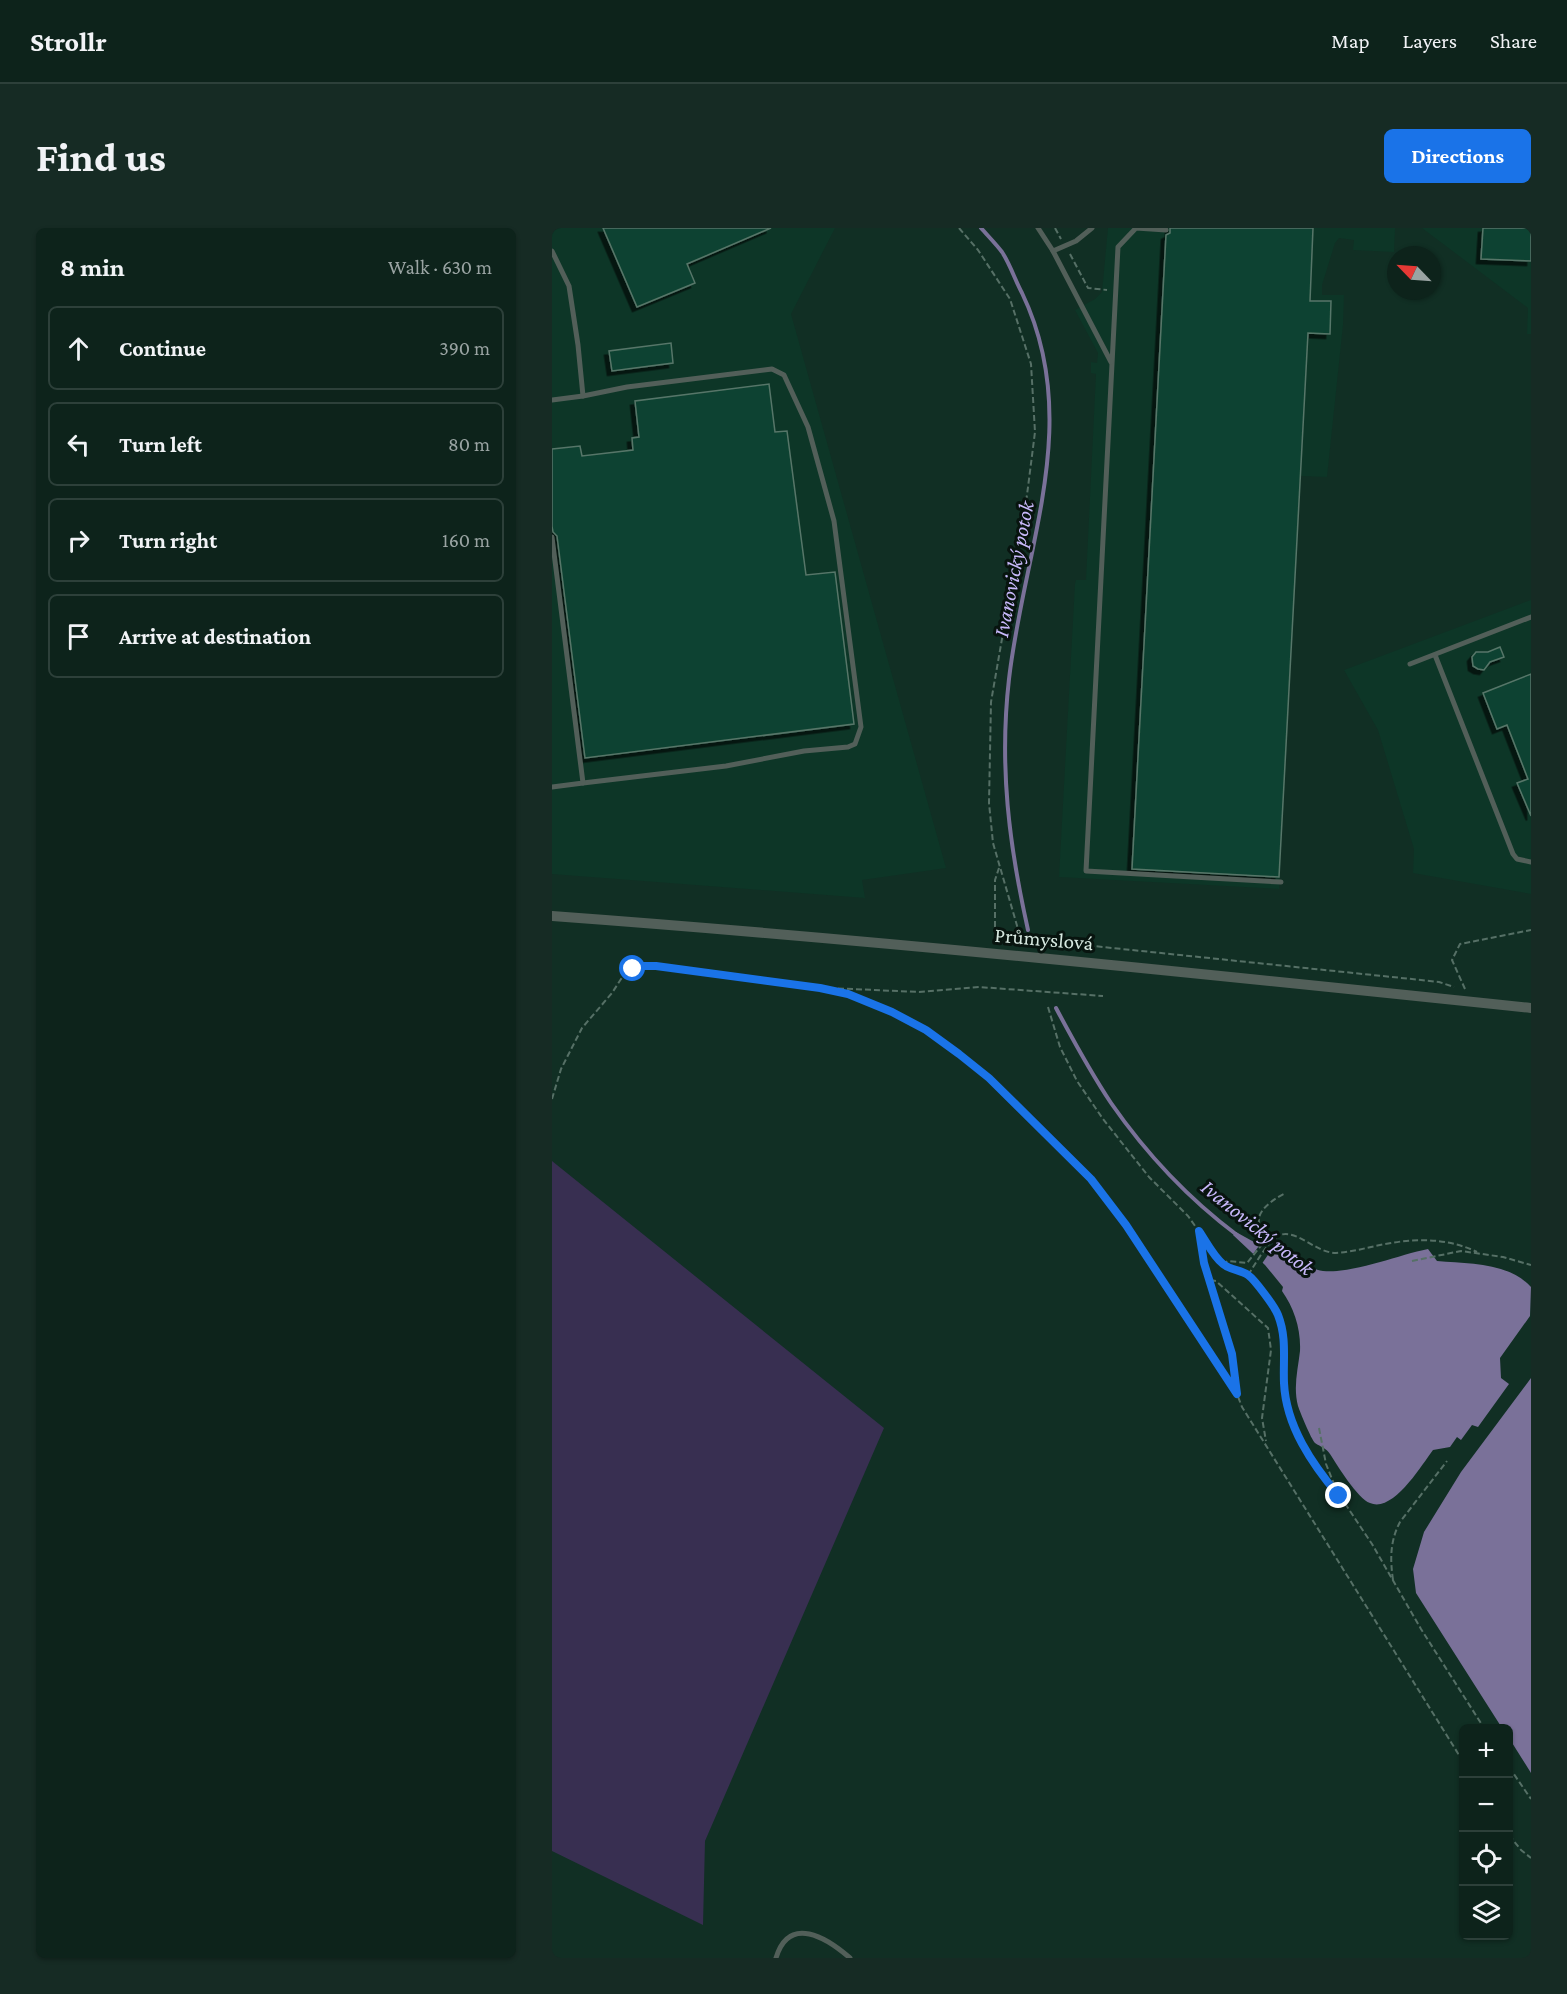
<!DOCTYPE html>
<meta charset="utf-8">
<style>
body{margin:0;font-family:"Crimson Pro",serif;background:#162b24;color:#f1f3f6}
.controls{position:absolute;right:18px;bottom:18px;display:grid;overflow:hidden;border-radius:9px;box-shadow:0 2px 4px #0004}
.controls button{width:54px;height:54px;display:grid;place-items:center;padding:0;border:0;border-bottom:2px solid #2d403a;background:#0d231b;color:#f1f3f6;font:30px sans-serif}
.compass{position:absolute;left:835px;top:18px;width:54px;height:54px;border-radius:50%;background:#0d231b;box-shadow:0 2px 4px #0004;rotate:295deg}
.stop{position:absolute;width:18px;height:18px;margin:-14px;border:4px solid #1a73e8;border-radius:50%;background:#fff}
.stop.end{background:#1a73e8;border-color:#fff;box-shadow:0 2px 6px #0008}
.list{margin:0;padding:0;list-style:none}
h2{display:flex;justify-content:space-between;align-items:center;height:78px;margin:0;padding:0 24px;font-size:26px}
h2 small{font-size:20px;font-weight:400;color:#9aa4a3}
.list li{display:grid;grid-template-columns:39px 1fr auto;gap:18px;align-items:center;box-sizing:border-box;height:84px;margin:0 12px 12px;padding:0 12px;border:2px solid #2d403a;border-radius:9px}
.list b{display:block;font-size:22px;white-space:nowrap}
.list em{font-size:20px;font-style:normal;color:#9aa4a3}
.icon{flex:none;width:33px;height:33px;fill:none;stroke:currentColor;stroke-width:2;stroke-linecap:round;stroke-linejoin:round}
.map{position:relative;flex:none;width:979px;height:1730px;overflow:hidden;border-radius:9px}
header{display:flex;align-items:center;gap:36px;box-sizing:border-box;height:84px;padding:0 30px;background:#0d231b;border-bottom:2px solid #2d403a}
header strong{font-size:28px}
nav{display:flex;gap:33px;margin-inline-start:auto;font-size:21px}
.intro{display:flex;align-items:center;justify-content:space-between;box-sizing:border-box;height:144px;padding:0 36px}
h1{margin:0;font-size:42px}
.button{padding:15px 27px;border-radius:9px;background:#1a73e8;color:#fff;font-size:21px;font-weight:700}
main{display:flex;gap:36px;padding:0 36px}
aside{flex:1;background:#0d231b;border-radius:9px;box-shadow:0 2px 4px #0004}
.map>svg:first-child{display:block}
.built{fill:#0d3627}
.green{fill:#382f51}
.water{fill:#7a7199}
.pier{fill:#112f24}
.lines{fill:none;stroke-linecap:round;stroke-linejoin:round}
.stream{stroke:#7a7199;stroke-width:4}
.building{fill:#0e4331;stroke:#577669;stroke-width:1.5;filter:url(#shadow)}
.path{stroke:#567066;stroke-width:2;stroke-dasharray:6 3;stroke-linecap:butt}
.lane{stroke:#525f59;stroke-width:5}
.street{stroke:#525f59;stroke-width:10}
.route{stroke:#1a73e8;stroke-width:8}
.labels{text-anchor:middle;stroke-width:6;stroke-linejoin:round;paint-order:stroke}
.street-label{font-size:21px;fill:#d7e8e0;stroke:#08140f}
.water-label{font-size:22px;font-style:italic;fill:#c8b8fa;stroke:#08140f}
</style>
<header>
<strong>Strollr</strong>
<nav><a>Map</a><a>Layers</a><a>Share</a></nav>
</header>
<div class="intro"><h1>Find us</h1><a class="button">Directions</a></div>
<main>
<aside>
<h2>8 min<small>Walk · 630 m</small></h2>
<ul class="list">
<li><svg class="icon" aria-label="ahead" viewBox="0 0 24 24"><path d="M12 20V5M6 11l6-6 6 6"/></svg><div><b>Continue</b></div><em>390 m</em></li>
<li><svg class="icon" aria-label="left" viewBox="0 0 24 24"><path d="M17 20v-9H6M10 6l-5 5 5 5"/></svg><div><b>Turn left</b></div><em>80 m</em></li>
<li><svg class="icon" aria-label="right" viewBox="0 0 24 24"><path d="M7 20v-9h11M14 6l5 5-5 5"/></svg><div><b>Turn right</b></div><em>160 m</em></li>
<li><svg class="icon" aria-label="arrive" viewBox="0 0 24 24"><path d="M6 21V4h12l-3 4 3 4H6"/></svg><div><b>Arrive at destination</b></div></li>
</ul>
</aside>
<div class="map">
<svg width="979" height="1730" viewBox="0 0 979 1730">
<defs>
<filter id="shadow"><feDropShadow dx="-4.5" dy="4.5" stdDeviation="0" flood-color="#0009"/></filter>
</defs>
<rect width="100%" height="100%" fill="#112f24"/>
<g class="built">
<path d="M0,0H283L239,86L394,640L310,652L313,670L0,646Z"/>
<path d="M556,0H843L842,24L801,22L802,12L787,10L783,15L770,57V67H792L791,97L775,249L749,248L727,661L507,649L523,356L524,352H534L544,146L539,145V134L545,135L546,125L523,82L543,71L550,64Z"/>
<path d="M870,0H979V106H975L976,80Z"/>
<path d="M979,372V666L861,645L862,621L826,502L792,442Z"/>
</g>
<path class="green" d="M0,933L332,1200L153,1613L151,1697L0,1623Z"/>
<g class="water">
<path d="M684,1004L722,1025L748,1036L750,1034C756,1038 763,1042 771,1043C800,1046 846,1027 876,1021L885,1033C917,1036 956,1034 979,1059L978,1088L948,1130L949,1150L957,1156L926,1199L920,1197L909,1212L905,1209L898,1219L881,1222C869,1238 841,1285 818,1275C806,1271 785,1237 778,1226C774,1220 769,1219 763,1215C759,1211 748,1184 746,1178C741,1159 746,1141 748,1123C749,1101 742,1080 730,1063L731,1059L713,1037L681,1007Z"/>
<path d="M979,1150V1545L957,1510V1500H950L864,1365L861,1341L872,1304L909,1244Z"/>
</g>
<path class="pier" d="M709,1015L720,1021L709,1037L699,1029Z"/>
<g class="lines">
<g class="stream">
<path d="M429,0C436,8 444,16 450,24C458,36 463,52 470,65C532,194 472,319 457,451C447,538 457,617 476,702"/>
<path d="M504,780C521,812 539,845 559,875C593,924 637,971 685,1007"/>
</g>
</g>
<g class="building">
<path d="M51,0H219L135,36L143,55L85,79Z"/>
<path d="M618,0H761L758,73H779L778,106L756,105L727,649L580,641L614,7L618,5Z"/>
<path d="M931,0H979V33L929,31Z"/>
<path d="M119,115L121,135L60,143L57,123Z"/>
<path d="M217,156L223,204L235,203L254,347L283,344L302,496L33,530L5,308L1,304L0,298V221L28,218L30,228L81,222L80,210L87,209L83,173Z"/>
<path d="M948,419L952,429L938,434L932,442L926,441L921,438L920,429L924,424H936Z"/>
<path d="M979,446V588L965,555L976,551L955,497L945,501L931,465Z"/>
</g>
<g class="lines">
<g class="path">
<path d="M407,0L426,22L458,71L479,136L483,204L475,267L439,474L437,575L441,615L466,701"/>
<path d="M503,0L509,11"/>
<path d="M518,26L536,60L555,62"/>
<path d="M443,708V652L447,640"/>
<path d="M464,710L869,752L887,754L902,759"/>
<path d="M277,760L367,764L427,759L551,768"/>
<path d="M913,761L900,732L908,716L979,702"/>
<path d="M496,779L508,819L525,853L551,891L597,949L636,988L670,1036L696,1047L725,1084L731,1103L733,1116L732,1154L738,1186L756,1226L769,1247L787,1268"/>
<path d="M0,871L9,841L30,800L60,765L71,748L81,741L88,738H104L148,743L268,760L316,773L374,802L437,850L539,951L574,997L685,1166"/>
<path d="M647,1003L652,1035L680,1126L685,1166L690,1179L912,1535"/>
<path d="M860,1033L909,1023L951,1029L979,1037"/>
<path d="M670,1036L676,1033L695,1035L712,1014L714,1007C712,1004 707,998 707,994C705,981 725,969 734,965"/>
<path d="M696,1047C703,1037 716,1012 728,1007C745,1001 764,1025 784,1025C802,1024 820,1018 839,1015C868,1010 898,1011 925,1024"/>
<path d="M658,1052L664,1053L716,1100L719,1122L710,1190L714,1213"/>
<path d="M767,1200L774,1236L784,1261"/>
<path d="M788,1268L820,1316L869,1401L932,1500"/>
<path d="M841,1352C838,1331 838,1313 848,1294L895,1233"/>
<path d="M957,1539L979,1571"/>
<path d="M957,1607L969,1622L979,1630"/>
</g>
<g class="lane">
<path d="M486,0L501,23L524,13L540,0"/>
<path d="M614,2L584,0L566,19L534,643L729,654"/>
<path d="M0,23L17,58L26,117L31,168"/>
<path d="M501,23L559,134"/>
<path d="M0,172L31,168L75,159L220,141L232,147L256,199L282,293L309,499L303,516L296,519L252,523L174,538L31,555"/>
<path d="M0,309L31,555L0,559"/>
<path d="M883,427L961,626L965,631L979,634"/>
<path d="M858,436L979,389"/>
<path d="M224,1730C237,1686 275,1710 298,1730"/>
</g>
<path class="street" d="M0,688C327,712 653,746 979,780"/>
</g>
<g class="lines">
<path class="route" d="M81,741L88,738H104L268,760L296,766L340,784L374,802L407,826L437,850L539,951L574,997L685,1166L680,1126L652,1035L647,1003C654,1013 661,1028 671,1036C678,1042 689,1042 696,1047C703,1052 723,1079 726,1087C735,1110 731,1131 732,1155C734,1198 760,1236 787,1268"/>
</g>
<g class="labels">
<g class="street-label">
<text transform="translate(492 711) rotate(5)" y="7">Průmyslová</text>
</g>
<g class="water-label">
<text transform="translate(461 341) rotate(-79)" y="8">Ivanovický potok</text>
<text transform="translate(706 999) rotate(39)" y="8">Ivanovický potok</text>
</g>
</g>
</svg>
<div class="controls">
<button>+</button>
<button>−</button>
<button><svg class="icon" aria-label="locate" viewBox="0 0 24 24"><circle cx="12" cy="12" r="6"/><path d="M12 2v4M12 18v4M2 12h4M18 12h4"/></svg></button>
<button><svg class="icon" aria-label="layers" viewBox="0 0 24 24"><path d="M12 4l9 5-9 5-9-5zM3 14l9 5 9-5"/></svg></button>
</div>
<svg class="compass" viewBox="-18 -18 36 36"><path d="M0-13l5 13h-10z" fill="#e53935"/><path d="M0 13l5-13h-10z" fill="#9aa4a3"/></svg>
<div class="stop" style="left:81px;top:741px"></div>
<div class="stop end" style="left:787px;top:1268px"></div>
</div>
</main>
